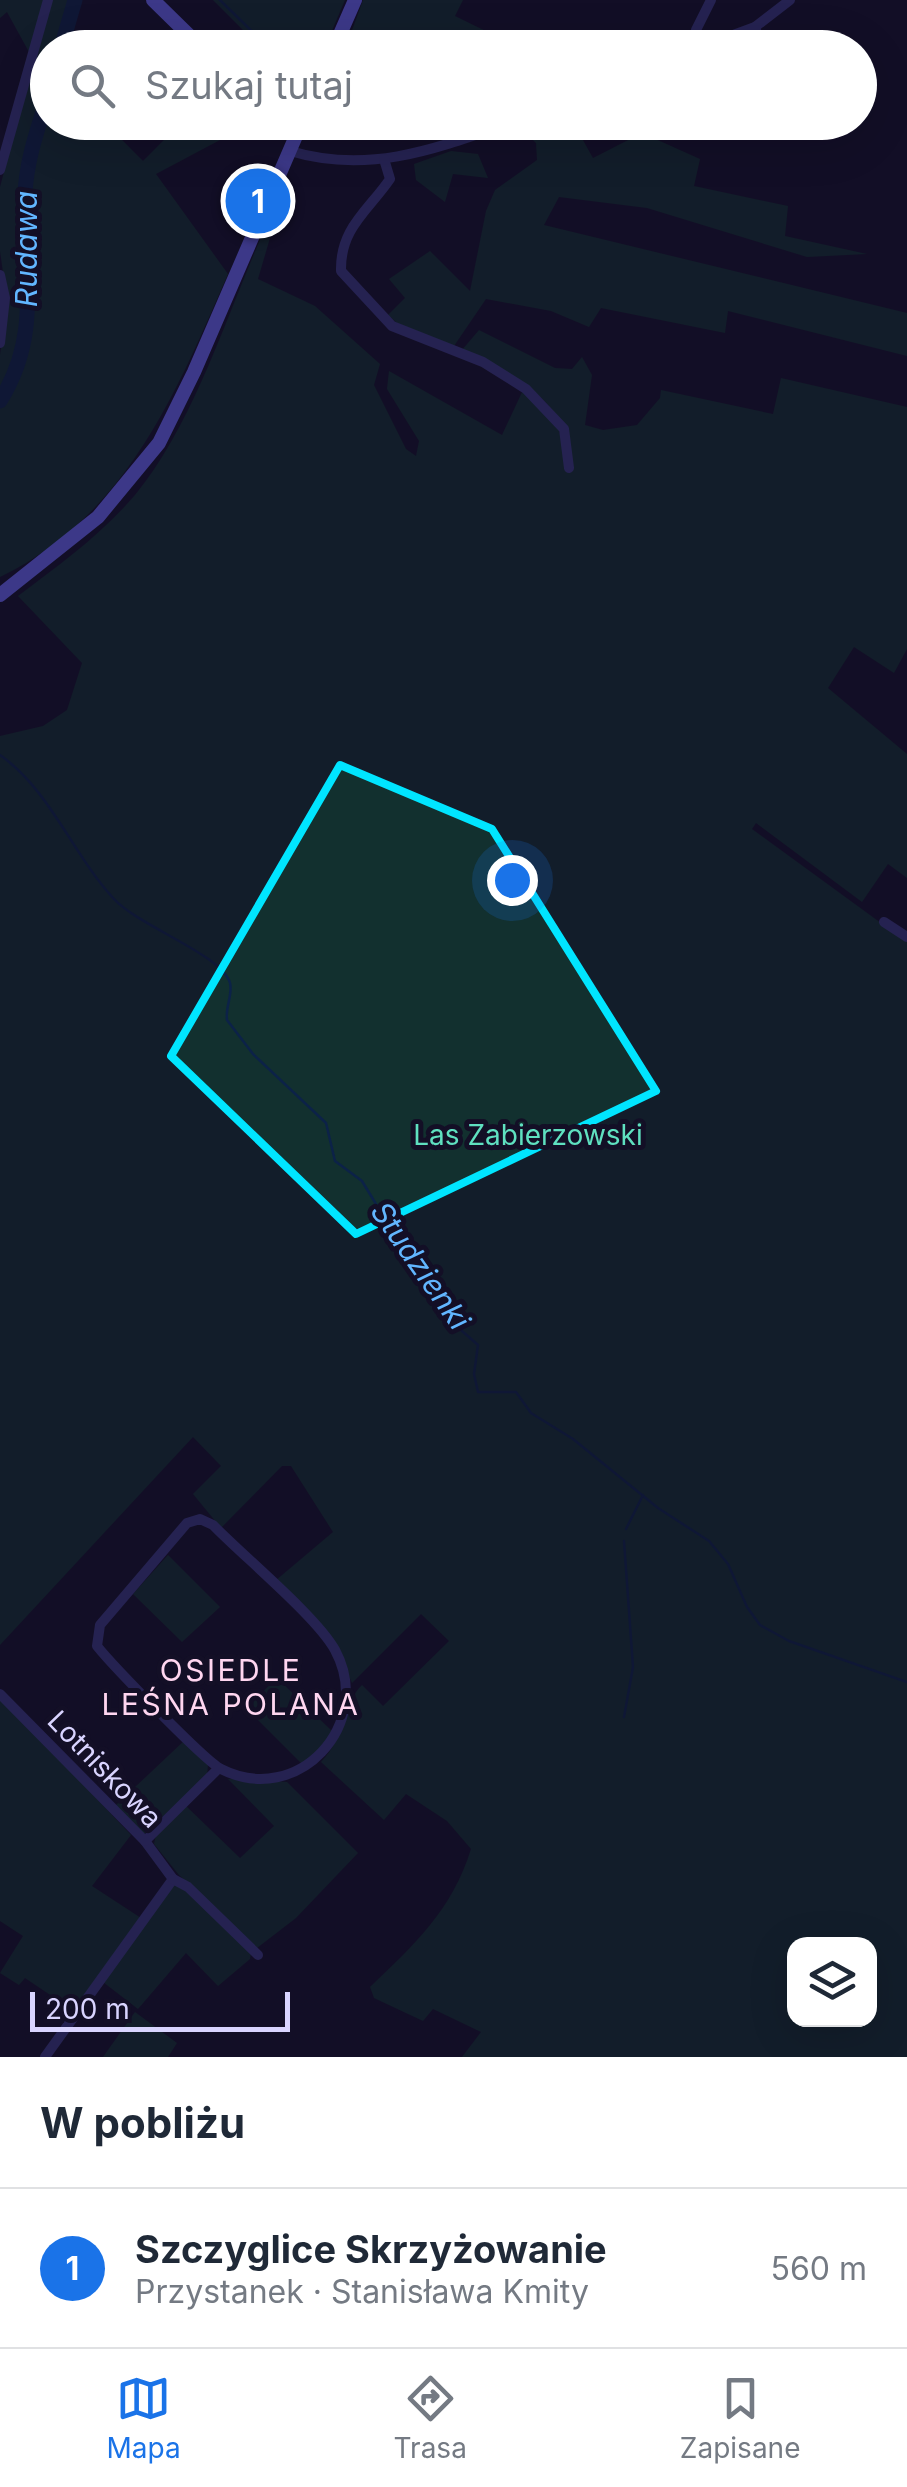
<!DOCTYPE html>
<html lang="pl">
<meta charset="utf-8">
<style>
body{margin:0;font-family:Inter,sans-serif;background:#f2f2f3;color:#1f2937}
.controls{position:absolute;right:30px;bottom:30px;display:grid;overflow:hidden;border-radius:20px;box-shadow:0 10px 40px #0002}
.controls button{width:90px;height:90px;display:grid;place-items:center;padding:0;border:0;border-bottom:2px solid #e0e1e3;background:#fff;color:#1f2937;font:50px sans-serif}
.scale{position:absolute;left:30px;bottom:25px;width:260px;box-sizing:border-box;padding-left:10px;border:5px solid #d9d4ff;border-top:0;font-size:28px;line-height:35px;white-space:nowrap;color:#d9d4ff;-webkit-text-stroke:8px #130f26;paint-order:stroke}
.you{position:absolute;left:512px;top:880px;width:35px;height:35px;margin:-25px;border:8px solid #fff;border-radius:50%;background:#1a73e8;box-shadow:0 0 0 15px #1a73e833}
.badge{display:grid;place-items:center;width:65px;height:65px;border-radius:50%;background:#1a73e8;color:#fff;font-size:32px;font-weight:700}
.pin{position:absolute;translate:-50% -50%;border:5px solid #fff;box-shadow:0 2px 10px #0006}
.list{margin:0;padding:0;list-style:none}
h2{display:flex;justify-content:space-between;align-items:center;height:130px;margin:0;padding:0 40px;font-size:42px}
h2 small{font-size:32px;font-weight:400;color:#747a83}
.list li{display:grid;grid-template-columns:65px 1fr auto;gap:30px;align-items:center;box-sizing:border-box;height:160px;padding:0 40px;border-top:2px solid #e0e1e3}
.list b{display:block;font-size:38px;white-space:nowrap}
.list p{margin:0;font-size:32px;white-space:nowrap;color:#747a83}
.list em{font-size:32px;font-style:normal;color:#747a83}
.icon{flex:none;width:55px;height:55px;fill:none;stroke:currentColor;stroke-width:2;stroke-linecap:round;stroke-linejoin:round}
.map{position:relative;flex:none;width:907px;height:2057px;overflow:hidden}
.search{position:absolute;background:#fff;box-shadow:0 10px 40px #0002;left:30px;right:30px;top:30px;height:110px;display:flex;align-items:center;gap:25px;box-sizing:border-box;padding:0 35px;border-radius:55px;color:#747a83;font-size:38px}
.sheet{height:290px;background:#fff}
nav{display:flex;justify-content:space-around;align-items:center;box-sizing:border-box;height:140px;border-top:2px solid #e0e1e3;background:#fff;font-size:28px;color:#747a83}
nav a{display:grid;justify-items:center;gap:5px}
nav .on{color:#1a73e8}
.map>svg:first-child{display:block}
.green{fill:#12302f;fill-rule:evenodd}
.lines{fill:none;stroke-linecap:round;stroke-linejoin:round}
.stream{stroke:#0c2248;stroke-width:2.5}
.river{stroke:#0c2248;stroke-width:15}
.street{stroke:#3d3a85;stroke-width:10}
.secondary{stroke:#6f6bff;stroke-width:14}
.marked{fill:none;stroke:#00e5ff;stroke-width:8;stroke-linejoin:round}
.labels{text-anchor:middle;stroke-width:10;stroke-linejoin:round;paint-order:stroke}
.park-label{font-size:28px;fill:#5fe0c0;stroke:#130f26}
.street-label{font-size:28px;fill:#d9d4ff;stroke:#130f26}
.water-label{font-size:30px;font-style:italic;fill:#62b6ff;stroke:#130f26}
.neighbourhood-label{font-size:30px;letter-spacing:2.5px;fill:#ffd6f0;stroke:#130f26}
</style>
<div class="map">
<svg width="907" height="2057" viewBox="0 0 907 2057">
<rect width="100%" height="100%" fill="#130f26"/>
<g class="green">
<path d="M0,0H44L29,52L7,12L0,18Z"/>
<path d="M50,0H82L69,47L48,48V122L105,123L143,161L181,123H221L214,129L220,140L156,174L228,274C175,395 126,516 0,577V355L7,301L0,251V187Z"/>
<path d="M213,0H345L325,47L261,48Z"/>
<path d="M363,0H463L455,16L516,46L346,47Z"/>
<path d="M529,123H582L575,126L593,158L642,133L700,159L694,186L788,206L785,236L867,254L807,257L647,208L559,197L544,225L907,313V356L728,311L725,333L601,308L589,327L551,311L486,299L454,346L397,323L388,315L405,298L389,279L430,251L470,291L486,211L495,190L537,160L536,143L527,134L477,140Z"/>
<path d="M451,151L478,154L488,178L453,174L445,202L416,180L414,164Z"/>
<path d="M263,233L270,238L258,279L315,306L380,364L374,385L406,449L416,456L419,441L387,389L389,371L502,435L523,390L557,424L564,447L570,448C562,399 505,368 462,350L479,330L555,368L572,369L582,357L592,375L585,425L603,430L637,425L660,398L661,390L773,414L781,378L907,407V649L894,673L854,647L828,688L907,754V878L888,864L862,902L756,823L752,829L907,942V2057H462L481,2032L433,2009L423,2021L374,1998L370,1987C415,1944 452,1910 471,1849L447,1821L406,1794L384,1820L321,1762C347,1735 344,1702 362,1685L383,1706L449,1641L421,1614L352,1683L333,1640L275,1581L333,1532L291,1466H282L221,1528L193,1494L221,1466L193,1437L0,1645V736L43,726L67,710L82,663L18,596C59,565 101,535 135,495C193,425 226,317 263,233ZM794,1944H870V2020H794Z"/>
<path d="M168,1555L220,1607L182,1642L133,1594Z"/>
<path d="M277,1678L334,1733L303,1765L246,1708Z"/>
<path d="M0,1697L131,1835L92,1886L141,1918L74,2011L25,1978L19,1985L0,1973L23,1936L0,1921Z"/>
<path d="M185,1740L208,1764L207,1776L143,1835L115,1806Z"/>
<path d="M238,1778L287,1782L358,1853L296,1918L257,1948L179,1875L154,1844L156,1835L186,1806L240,1858L274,1826L228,1779Z"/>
<path d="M179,1884L251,1952L250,1959L218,1986L186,1953L138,2009L103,1982L173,1885Z"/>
<path d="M135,2012L177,2043L168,2057H103Z"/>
</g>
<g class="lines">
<g class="stream">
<path d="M220,0L269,48"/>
<path d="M0,755C50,790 73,855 114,899C140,927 221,954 230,983C233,994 225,1008 227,1020L253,1054L326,1123L335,1161L362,1181L418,1273L447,1299L454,1324L478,1345L474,1374L478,1392H516L531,1413L573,1439L658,1508L709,1541L728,1564L747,1607L760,1625L789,1641L907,1682"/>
<path d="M626,1529L643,1495"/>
<path d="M624,1717L633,1667L624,1541"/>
</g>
<g class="river">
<path d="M61,48L75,0"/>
<path d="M0,401C44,331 21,269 25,195C26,161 38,128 48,96"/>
</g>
<g class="street">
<path d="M755,27L762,48"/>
<path d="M694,48L696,30L711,0"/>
<path d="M698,48L755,27L790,0"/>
<path d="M290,151C370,175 438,148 512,122"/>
<path d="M384,159L390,179C368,211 340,228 341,271L392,326L483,362L526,389L564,429L569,468"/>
<path d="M0,170L48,0"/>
<path d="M0,275L5,298L0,343"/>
<path d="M884,922L907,937"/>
<path d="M200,1519L213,1525C243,1556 317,1617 335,1650C375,1724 298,1808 221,1769C204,1760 112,1665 97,1646L100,1625L187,1523Z"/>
<path d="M0,1694L145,1841L173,1879L45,2057"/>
<path d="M145,1841L219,1768"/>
<path d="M173,1879L188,1887L258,1955"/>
</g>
<g class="secondary">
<path d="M153,0L202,48"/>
<path d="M334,48L355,0"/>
<path d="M0,595L98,517L159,443L194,372L302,122"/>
</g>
</g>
<path d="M0 0H907V2057H0ZM340,765L492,829L656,1091L356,1234L171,1056Z" fill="#130f26" fill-opacity=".55" fill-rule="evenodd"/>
<path class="marked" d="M340,765L492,829L656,1091L356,1234L171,1056Z"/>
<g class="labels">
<g class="park-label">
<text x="528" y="1145">Las Zabierzowski</text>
</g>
<g class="street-label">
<text transform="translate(105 1769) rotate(46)" y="10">Lotniskowa</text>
</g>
<g class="water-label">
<text transform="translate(27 249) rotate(-90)" y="10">Rudawa</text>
<text transform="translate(420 1266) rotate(55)" y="10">Studzienki</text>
</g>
<g class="neighbourhood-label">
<text x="231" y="1681">OSIEDLE<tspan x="231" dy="34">LEŚNA POLANA</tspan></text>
</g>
</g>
</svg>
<div class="controls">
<button><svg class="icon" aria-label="layers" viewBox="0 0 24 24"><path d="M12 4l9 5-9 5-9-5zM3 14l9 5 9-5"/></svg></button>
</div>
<div class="scale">200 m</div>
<div class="you"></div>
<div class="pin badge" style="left:258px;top:201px">1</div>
<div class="search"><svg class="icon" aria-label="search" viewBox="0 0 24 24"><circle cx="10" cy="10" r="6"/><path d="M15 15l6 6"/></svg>Szukaj tutaj</div>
</div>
<section class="sheet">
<h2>W pobliżu<small></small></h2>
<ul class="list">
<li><span class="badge">1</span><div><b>Szczyglice Skrzyżowanie</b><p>Przystanek · Stanisława Kmity</p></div><em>560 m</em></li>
</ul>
</section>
<nav>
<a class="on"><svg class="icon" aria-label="map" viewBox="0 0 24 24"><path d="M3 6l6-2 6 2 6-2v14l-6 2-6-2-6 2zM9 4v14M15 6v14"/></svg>Mapa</a>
<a><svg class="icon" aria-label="directions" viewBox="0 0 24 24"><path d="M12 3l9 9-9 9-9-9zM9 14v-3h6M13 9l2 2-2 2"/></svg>Trasa</a>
<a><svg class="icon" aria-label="saved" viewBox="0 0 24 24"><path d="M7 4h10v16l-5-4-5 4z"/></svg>Zapisane</a>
</nav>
